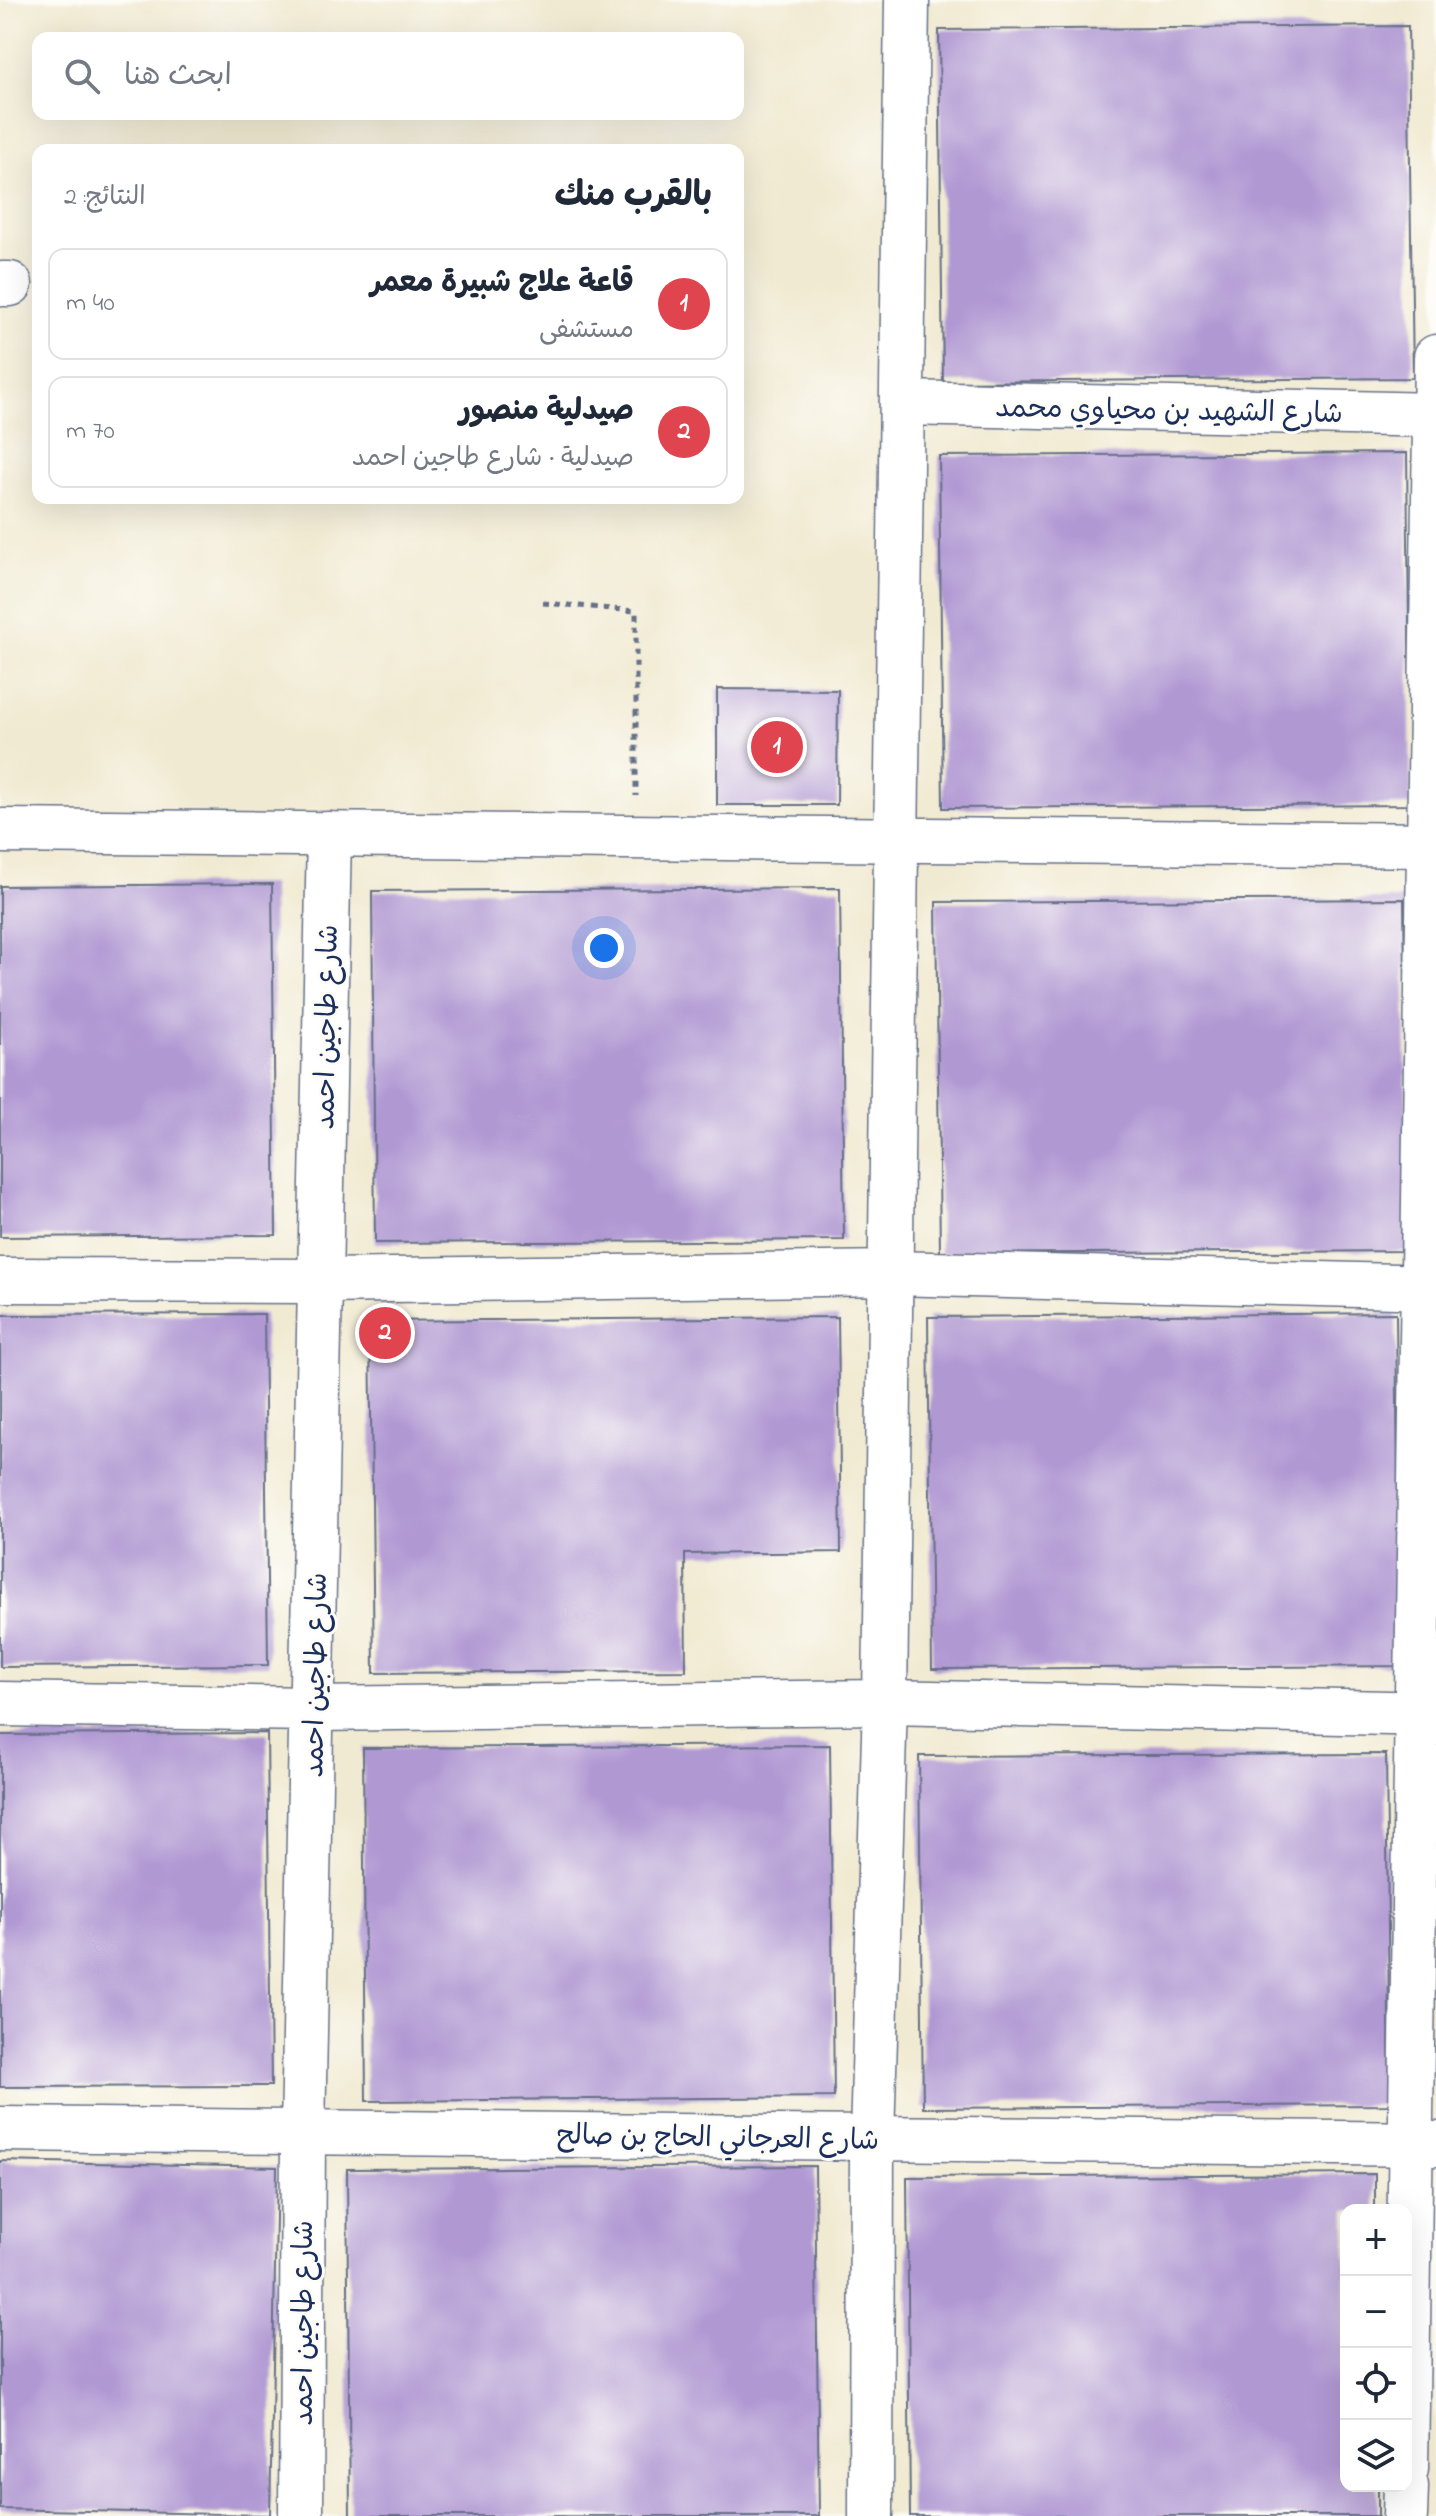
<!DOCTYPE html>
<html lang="ar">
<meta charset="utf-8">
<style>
body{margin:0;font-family:"Indie Flower","Playpen Sans Arabic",sans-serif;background:#f6f6f7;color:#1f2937;direction:rtl}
.controls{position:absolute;right:24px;bottom:24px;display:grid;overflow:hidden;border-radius:16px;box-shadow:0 8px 32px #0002}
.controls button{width:72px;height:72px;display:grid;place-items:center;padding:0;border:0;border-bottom:2px solid #e0e1e3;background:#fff;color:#1f2937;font:40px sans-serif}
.you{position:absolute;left:604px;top:948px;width:28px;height:28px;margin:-20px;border:6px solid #fff;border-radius:50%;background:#1a73e8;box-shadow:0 0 0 12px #1a73e833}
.badge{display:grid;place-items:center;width:52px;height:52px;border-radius:50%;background:#ea580c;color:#fff;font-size:26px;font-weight:700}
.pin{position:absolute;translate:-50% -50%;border:4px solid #fff;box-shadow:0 2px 8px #0006}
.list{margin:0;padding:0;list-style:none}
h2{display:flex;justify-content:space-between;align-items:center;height:104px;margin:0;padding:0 32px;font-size:34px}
h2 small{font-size:26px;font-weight:400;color:#747a83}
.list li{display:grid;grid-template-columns:52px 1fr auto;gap:24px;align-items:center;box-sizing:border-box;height:112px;margin:0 16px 16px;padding:0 16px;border:2px solid #e0e1e3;border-radius:16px}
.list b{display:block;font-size:30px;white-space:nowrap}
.list p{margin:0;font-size:26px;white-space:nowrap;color:#747a83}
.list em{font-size:26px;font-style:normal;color:#747a83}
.icon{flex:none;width:44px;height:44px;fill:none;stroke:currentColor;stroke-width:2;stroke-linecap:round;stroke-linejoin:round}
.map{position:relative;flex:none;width:1436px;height:2516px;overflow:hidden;direction:ltr}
.search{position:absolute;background:#fff;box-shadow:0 8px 32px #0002;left:32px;top:32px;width:712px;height:88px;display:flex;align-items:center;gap:20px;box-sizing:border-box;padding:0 28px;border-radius:16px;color:#747a83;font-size:30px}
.panel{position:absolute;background:#fff;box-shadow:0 8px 32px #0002;left:32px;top:144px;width:712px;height:360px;border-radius:16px;direction:rtl}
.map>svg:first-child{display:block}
.building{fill:#b098d3}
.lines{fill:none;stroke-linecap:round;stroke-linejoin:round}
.minor-casing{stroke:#667087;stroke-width:47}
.path{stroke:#667087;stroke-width:5;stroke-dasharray:6 6;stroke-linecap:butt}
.minor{stroke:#fff;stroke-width:44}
.labels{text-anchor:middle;stroke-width:6;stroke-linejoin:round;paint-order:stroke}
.street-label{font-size:28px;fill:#1b2f5e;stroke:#fdfcf7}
</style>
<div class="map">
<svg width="1436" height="2516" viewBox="0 0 1436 2516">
<rect width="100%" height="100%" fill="#fdfcf7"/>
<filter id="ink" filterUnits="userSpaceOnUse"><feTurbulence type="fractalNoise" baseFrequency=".0125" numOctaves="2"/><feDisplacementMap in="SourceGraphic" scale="16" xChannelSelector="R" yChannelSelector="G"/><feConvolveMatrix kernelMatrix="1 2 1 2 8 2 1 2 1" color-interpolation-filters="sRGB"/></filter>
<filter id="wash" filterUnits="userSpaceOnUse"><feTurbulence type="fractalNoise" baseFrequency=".006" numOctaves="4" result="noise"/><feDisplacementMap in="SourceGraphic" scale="32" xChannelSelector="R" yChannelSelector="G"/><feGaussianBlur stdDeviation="1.8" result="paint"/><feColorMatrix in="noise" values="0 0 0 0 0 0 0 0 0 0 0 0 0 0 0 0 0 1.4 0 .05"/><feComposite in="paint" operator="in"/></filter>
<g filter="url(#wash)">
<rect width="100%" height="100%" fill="#f1ead2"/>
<g id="blocks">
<g class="building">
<path d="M1408,26L1413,378L943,382L939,30Z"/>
<path d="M1407,453L1411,805L943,808L939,456Z"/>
<path d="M717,689L838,690L837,805H717Z"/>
<path d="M272,884L276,1235L0,1237V886Z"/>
<path d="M840,888L844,1240L375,1243L372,891Z"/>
<path d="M1404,899L1408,1251L940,1254L936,902Z"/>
<path d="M1396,1313L1400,1666L932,1669L928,1317Z"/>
<path d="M264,1314L268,1665L0,1667V1315Z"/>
<path d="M838,1317L841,1552L685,1554L686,1671L374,1673L370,1321Z"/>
<path d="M267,1733L271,2086L0,2087V1735Z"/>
<path d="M830,1745L834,2097L366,2101L363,1748Z"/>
<path d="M1386,1754L1390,2105L923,2108L919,1756Z"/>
<path d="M0,2161L277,2167L270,2515L0,2509Z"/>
<path d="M815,2166L819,2516H350L347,2169Z"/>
<path d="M1375,2174V2210H1346V2486H1378V2516H910L907,2177Z"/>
</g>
</g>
</g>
<g filter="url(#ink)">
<use href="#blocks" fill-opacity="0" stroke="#667087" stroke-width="2"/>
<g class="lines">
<g class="minor-casing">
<g id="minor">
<path d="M0,284H10"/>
<path d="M902,403L1436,415"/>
<path d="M0,831L1436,845"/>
<path d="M0,1280L321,1281L891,1273L1436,1287"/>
<path d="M0,1704L314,1709L885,1702L1436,1714"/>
<path d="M0,2129L1436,2144"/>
<path d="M1406,2469L1436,357"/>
<path d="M301,2516L303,2132L329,834"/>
<path d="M871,2516L872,2138L885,1702L907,0"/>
<path d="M1405,2516L1406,2486"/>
</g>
</g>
<path class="path" d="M543,603L636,611V796"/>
<use href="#minor" class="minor"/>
</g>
</g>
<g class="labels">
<g class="street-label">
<text transform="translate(1169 409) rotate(1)" y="10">شارع الشهيد بن محياوي محمد</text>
<text transform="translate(325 1027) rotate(-89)" y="10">شارع طاجين احمد</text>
<text transform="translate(314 1675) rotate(-89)" y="10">شارع طاجين احمد</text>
<text transform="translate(718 2136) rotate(1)" y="10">شارع العرجاني الحاج بن صالح</text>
<text transform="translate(302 2323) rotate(-90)" y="10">شارع طاجين احمد</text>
</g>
</g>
</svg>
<div class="controls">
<button>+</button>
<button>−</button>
<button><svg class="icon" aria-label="locate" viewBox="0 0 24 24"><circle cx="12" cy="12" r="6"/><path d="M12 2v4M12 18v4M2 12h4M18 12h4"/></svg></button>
<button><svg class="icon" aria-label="layers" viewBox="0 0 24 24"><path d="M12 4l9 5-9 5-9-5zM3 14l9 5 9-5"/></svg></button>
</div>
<div class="you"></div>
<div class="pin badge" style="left:777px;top:747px;background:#e0444e">1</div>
<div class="pin badge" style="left:385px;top:1333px;background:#e0444e">2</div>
<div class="search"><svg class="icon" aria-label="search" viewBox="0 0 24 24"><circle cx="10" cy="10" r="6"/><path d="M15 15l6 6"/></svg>ابحث هنا</div>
<section class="panel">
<h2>بالقرب منك<small>النتائج: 2</small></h2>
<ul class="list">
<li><span class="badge" style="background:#e0444e">1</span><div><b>قاعة علاج شبيرة معمر</b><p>مستشفى</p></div><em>40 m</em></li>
<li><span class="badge" style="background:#e0444e">2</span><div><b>صيدلية منصور</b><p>صيدلية · شارع طاجين احمد</p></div><em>70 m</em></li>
</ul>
</section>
</div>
